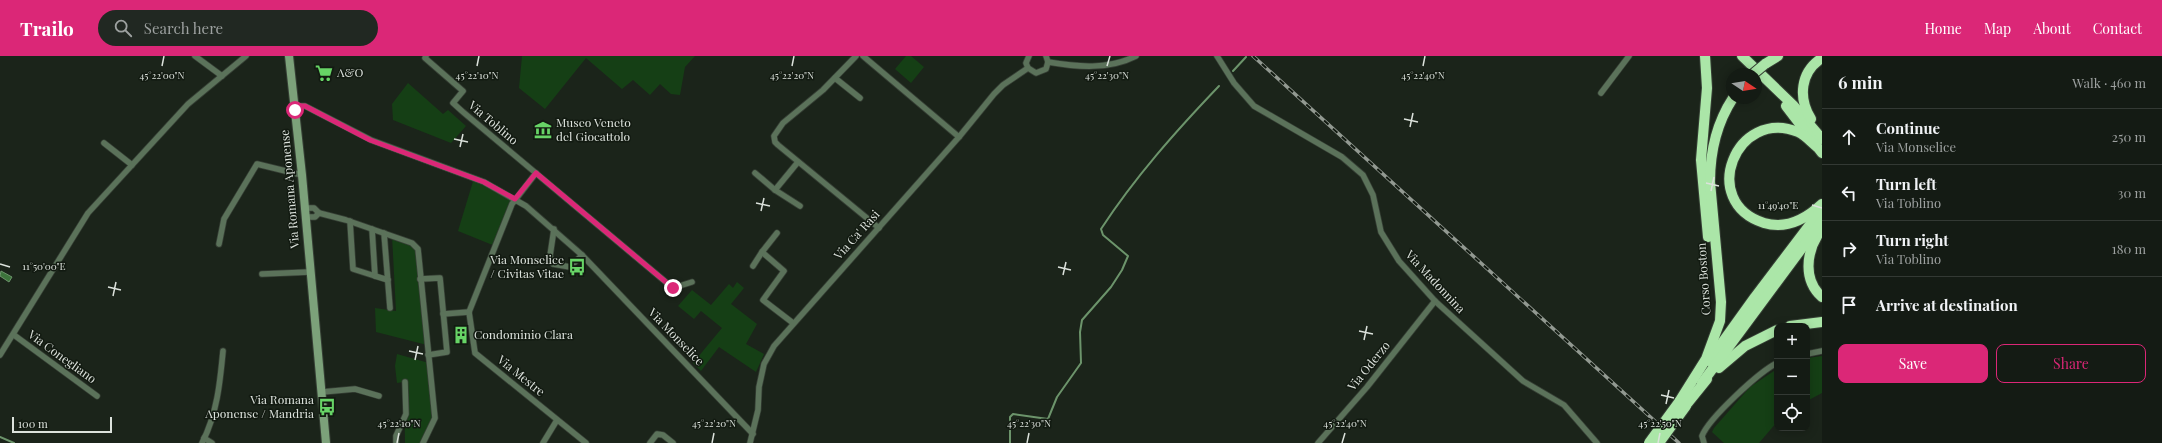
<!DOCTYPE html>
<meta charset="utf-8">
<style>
body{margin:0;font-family:"Playfair Display",serif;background:#212822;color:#f1f3f6}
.controls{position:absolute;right:12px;bottom:12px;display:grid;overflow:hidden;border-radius:8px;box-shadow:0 2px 10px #0003}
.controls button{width:36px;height:36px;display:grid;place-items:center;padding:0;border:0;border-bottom:1px solid #333934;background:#141b14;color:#f1f3f6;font:20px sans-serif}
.compass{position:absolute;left:1726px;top:12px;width:36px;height:36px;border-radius:50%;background:#141b14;box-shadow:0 2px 10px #0003;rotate:102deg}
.scale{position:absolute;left:12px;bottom:10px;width:100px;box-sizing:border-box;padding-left:4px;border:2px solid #dce2dc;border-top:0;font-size:11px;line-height:14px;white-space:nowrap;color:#dce2dc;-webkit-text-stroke:3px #121a11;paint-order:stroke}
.stop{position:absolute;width:12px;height:12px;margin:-9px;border:3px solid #db2777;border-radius:50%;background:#fff}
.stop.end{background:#db2777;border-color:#fff;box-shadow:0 1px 4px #0008}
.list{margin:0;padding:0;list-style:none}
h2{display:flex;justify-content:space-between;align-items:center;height:52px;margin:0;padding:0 16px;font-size:17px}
h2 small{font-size:13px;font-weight:400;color:#9da1a0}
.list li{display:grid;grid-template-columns:26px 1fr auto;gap:12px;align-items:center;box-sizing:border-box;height:56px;padding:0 16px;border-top:1px solid #333934}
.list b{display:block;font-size:15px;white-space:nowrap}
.list p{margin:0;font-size:13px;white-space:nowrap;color:#9da1a0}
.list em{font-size:13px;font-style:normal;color:#9da1a0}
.actions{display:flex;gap:8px;padding:12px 16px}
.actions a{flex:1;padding:9px 0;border:1px solid #db2777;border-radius:8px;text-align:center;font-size:14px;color:#db2777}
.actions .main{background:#db2777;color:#fff}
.icon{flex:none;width:22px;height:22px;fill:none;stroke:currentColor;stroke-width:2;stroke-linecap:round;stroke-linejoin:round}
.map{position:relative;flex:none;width:1822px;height:387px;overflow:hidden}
header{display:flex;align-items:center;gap:24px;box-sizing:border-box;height:56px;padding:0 20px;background:#db2777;color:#fff}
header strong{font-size:19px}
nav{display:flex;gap:22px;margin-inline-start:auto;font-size:14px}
.search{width:280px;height:36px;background:#212822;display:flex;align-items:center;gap:10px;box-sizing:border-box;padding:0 14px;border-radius:22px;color:#9da1a0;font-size:15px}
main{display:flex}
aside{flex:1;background:#141b14}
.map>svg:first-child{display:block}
.green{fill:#153f15}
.water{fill:#3c733b;stroke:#6c946b}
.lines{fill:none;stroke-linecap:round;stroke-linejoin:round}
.stream{stroke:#6c946b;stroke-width:2}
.street-casing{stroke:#363f35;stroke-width:7}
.secondary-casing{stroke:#363f35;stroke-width:10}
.highway-casing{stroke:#363f35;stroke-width:12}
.street{stroke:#5b725a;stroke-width:5.5}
.secondary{stroke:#7ca17a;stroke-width:8}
.highway{stroke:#abe6a8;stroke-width:10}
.rail-casing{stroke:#929991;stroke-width:3.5}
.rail{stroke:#121a11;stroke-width:2;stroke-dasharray:6;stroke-linecap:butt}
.highway-bridge-casing{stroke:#363f35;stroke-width:12;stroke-linecap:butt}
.highway-bridge{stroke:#abe6a8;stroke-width:10}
.route{stroke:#db2777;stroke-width:5}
.ticks{fill:none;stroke:#dce2dc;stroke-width:1.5}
.labels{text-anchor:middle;stroke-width:3;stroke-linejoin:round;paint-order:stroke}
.poi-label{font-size:12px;fill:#dce2dc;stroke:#121a11;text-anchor:start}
.street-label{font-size:12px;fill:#dce2dc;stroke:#121a11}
.ticks-label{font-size:10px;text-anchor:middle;fill:#dce2dc;stroke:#121a11;stroke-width:3;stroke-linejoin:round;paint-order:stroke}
</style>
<header>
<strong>Trailo</strong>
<div class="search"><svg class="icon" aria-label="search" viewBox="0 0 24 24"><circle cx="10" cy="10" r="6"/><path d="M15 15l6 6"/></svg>Search here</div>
<nav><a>Home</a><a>Map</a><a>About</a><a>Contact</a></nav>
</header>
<main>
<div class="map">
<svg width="1822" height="387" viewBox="0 0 1822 387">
<rect width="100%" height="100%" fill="#1b241a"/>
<g class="green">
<path d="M522,0H695L685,11L680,39L671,38L660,28L650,39L633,24L622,33L586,2L545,53L519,32Z"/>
<path d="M906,0H911L924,11L911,27L895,13Z"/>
<path d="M408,27L443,58L448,54L466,70L451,87L393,64L392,48Z"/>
<path d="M474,122L515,143L495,190L458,175Z"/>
<path d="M392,180L418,193L427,289L376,276L375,252L396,255Z"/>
<path d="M737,226L744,232L731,248L757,268L746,288L764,298L756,316L719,291L701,315L693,307L722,272L701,255L694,263L678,250L692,234L711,249L729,228L733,232Z"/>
<path d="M397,298L429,307L435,362L423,387H405L404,326L397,327L395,310Z"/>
<path d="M1822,300V337L1807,345V302Z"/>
<path d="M1777,313V366L1759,387H1724L1712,376L1714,372L1750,331Z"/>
</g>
<path class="water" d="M1,215L12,221L9,226L0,220Z"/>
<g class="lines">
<g class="stream">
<path d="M1233,15L1246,1"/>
<path d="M0,381L14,387"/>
<path d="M1010,387V361L1013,358L1048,363L1057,341L1081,307L1080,276L1082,264L1111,231L1122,214L1128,200L1103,179L1101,173C1135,121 1176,75 1219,30"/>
</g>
<g class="street-casing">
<g id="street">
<path d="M195,0L222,20"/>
<path d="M426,0L425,2L463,35L453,47L463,56L673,232L692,226"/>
<path d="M856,0L823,34L783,67L774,80L775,86L778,89L879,172"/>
<path d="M863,0L959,81"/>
<path d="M1029,0L1026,7L1028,12L1036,17L1046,13L1048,6L1046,0"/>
<path d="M1217,0L1234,27L1254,50L1342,101L1363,119L1373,139L1381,176L1399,205L1435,245L1523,325L1564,349L1597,387"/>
<path d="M1048,6C1077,11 1108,14 1136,0"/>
<path d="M835,22L860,42"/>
<path d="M1601,37L1629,0"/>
<path d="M295,50H305L371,84L484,126L526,150L582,199L753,378"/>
<path d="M104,87L132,109"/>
<path d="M536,117L512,148L469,256L475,297L586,387"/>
<path d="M755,117L775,134L800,150"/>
<path d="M775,134L798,106"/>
<path d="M304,152H314L319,157L346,164L412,187L418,193L435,362L423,387"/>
<path d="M305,161H315L319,157"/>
<path d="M350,165L353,213L375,220L372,173"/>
<path d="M554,173L550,200L553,208L570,211L582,199"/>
<path d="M384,177L390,252"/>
<path d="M777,177L762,196L784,215L763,244L793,267"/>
<path d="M219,188L224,163L257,108L302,119"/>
<path d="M753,210L762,196"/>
<path d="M262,218L310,216"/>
<path d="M375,220L388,224"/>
<path d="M420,223L440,222L447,296L428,299"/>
<path d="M443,258L469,256"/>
<path d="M14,279L97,340"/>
<path d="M1807,298L1822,295"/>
<path d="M0,299L88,157L188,48L246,0"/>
<path d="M322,336L355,333L379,340"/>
<path d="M204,382L212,387"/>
<path d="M202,387C217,358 220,327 223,295"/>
<path d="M396,387V380L406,358L405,326"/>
<path d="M543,387L557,364"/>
<path d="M650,387L657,378L663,379L673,387"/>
<path d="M750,387L758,354L759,331L764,308L774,290L959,81L994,38L1003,29L1028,12"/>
<path d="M1318,387L1367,331L1435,245"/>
<path d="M1704,387L1702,380C1709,362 1759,316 1777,307"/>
</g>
</g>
<g class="secondary-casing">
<path id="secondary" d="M289,0L302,119L326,387"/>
</g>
<g class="highway-casing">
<g id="highway">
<path d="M1705,0L1707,32L1701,104L1708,181"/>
<path d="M1742,0L1793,49L1822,83"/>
<path d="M1765,8L1778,0"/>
<path d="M1786,50L1822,97"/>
<path d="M1811,63C1798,42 1800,16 1822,2"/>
<path d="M1817,91C1811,86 1805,79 1798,76C1736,51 1698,146 1764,167C1787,174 1806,163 1822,148"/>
<path d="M1819,177C1806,197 1803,224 1822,241"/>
<path d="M1790,270L1822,266"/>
<path d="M1709,305L1755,241L1821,154"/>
<path d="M1719,312L1745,290L1777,274"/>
<path d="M1702,327L1822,165"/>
<path d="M1679,346L1706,303L1720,265L1721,246L1710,126C1710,96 1716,68 1733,42"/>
<path d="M1686,349L1707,323"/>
</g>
</g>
<use href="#street" class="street"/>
<use href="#secondary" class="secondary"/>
<use href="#highway" class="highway"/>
<g class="rail-casing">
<path id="rail" d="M1253,0L1679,387"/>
</g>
<use href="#rail" class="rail"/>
<g class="highway-bridge-casing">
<g id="highway-bridge">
<path d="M1753,18L1765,8"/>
<path d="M1649,387L1679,346"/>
<path d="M1659,387L1686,350"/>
</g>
</g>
<use href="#highway-bridge" class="highway-bridge"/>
</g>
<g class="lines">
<path class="route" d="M295,54V50H305L370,84L484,126L515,143L536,117L673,232"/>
</g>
<path class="ticks" d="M162,10L164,0M477,10L479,0M792,10L794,0M1107,10L1110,0M1423,10L1425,0M1404,63L1418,66M1410,71L1413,57M454,83L468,86M460,91L463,78M1706,127L1719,130M1711,135L1714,121M756,147L770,150M1812,149L1822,152M761,155L764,142M0,208L10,211M1058,211L1071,214M1063,219L1066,206M108,231L121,234M113,240L116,226M1359,275L1373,278M1364,284L1367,270M409,295L423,298M415,304L418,290M1661,339L1674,342M1666,348L1669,334M397,387L399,377M712,387L714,377M1027,387L1029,377M1342,387L1345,377M1658,387L1660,377"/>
<defs>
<g id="supermarket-bare" transform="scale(1.38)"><path d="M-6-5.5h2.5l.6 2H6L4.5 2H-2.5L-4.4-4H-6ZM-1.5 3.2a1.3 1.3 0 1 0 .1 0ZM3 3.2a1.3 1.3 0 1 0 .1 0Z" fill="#67d466" stroke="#121a11" stroke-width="2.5" paint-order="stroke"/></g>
<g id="museum-bare" transform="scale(1.38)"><path d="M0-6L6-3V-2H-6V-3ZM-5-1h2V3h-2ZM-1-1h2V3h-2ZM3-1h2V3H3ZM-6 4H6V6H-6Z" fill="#67d466" stroke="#121a11" stroke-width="2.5" paint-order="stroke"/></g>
<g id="bus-bare" transform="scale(1.38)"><path d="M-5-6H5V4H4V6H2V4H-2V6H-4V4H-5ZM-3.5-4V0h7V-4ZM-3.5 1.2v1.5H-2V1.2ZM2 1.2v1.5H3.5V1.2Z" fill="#67d466" stroke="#121a11" stroke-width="2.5" paint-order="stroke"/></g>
<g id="building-bare" transform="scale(1.38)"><path d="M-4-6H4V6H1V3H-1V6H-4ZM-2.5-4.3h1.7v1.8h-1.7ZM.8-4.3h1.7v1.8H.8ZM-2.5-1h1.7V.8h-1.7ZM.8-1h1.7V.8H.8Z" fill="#67d466" stroke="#121a11" stroke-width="2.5" paint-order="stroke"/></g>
</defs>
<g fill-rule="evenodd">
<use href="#supermarket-bare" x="324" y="17"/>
<use href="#museum-bare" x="543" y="74"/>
<use href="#bus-bare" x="577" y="211"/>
<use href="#building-bare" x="461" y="279"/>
<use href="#bus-bare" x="327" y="351"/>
</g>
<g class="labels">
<g class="poi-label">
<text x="337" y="21">A&amp;O</text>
<text x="556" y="71">Museo Veneto<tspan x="556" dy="14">del Giocattolo</tspan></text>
<text x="564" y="208" text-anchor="end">Via Monselice<tspan x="564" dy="14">/ Civitas Vitae</tspan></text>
<text x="474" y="283">Condominio Clara</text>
<text x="314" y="348" text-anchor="end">Via Romana<tspan x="314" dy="14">Aponense / Mandria</tspan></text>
</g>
<g class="street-label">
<text transform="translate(493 67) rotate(40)" y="4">Via Toblino</text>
<text transform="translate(290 133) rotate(-95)" y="4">Via Romana Aponense</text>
<text transform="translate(857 179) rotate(-48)" y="4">Via Ca' Rasi</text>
<text transform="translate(1704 223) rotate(-94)" y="4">Corso Boston</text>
<text transform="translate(1435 226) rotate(47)" y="4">Via Madonnina</text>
<text transform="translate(676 281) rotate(46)" y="4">Via Monselice</text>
<text transform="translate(62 301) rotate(36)" y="4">Via Conegliano</text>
<text transform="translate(1369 310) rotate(-51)" y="4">Via Oderzo</text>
<text transform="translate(521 320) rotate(39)" y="4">Via Mestre</text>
</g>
</g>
<g class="ticks-label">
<text x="162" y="23">45°22'00"N</text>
<text x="477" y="23">45°22'10"N</text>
<text x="792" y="23">45°22'20"N</text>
<text x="1107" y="23">45°22'30"N</text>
<text x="1423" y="23">45°22'40"N</text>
<text x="1778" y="153">11°49'40"E</text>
<text x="44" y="214">11°50'00"E</text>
<text x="399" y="371">45°22'10"N</text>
<text x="714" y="371">45°22'20"N</text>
<text x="1029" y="371">45°22'30"N</text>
<text x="1345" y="371">45°22'40"N</text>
<text x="1660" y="371">45°22'50"N</text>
</g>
</svg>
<div class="controls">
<button>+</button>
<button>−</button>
<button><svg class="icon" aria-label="locate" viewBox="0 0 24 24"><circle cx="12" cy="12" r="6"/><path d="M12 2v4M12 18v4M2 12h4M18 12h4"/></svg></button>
</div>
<svg class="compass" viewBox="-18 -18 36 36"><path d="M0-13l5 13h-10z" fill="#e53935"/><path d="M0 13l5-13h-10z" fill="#9da1a0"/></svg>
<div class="scale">100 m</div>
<div class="stop" style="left:295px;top:54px"></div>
<div class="stop end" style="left:673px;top:232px"></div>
</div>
<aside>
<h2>6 min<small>Walk · 460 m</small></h2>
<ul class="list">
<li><svg class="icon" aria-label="ahead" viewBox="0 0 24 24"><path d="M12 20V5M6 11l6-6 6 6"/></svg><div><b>Continue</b><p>Via Monselice</p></div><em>250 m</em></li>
<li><svg class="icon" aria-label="left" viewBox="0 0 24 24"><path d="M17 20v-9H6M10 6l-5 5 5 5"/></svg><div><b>Turn left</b><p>Via Toblino</p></div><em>30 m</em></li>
<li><svg class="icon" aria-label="right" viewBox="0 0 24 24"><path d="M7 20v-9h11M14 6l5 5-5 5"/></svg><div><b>Turn right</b><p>Via Toblino</p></div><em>180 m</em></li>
<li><svg class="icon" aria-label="arrive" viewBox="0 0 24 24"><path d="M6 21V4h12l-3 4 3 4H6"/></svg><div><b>Arrive at destination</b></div></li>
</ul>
<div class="actions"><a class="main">Save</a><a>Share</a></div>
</aside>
</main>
